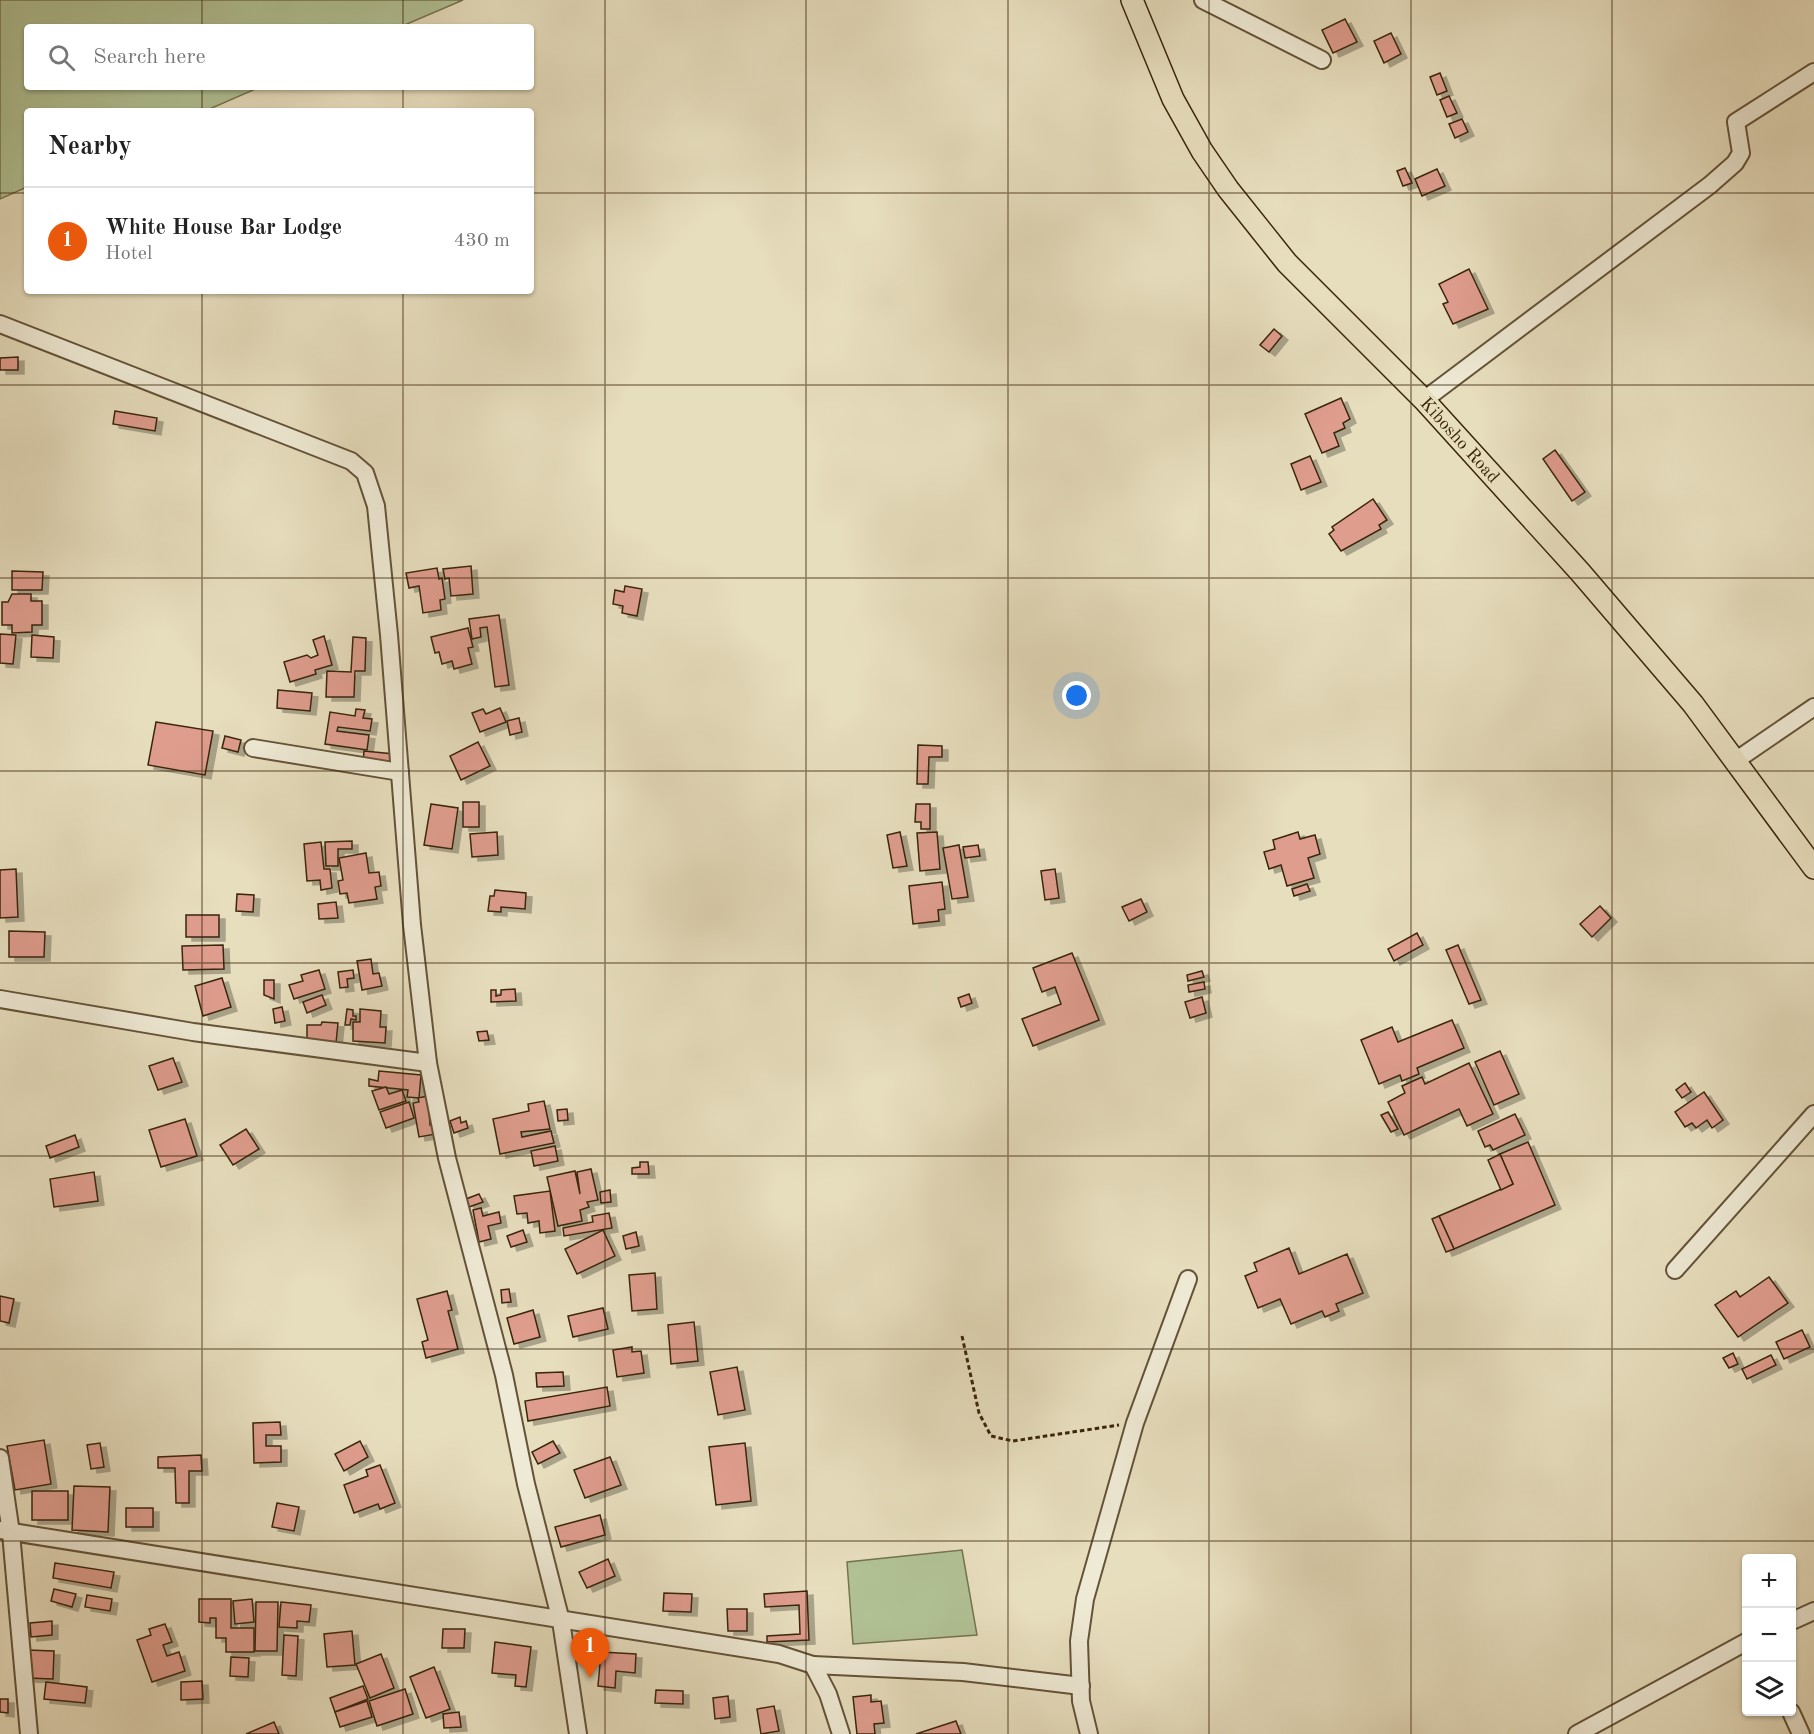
<!DOCTYPE html>
<meta charset="utf-8">
<style>
body{margin:0;font-family:"Old Standard TT",serif;background:#f6f6f6;color:#222}
.controls{position:absolute;right:18px;bottom:18px;display:grid;overflow:hidden;border-radius:6px;box-shadow:0 2px 4px #0004}
.controls button{width:54px;height:54px;display:grid;place-items:center;padding:0;border:0;border-bottom:2px solid #e0e0e0;background:#fff;color:#222;font:30px sans-serif}
.you{position:absolute;left:1077px;top:696px;width:21px;height:21px;margin:-15px;border:4px solid #fff;border-radius:50%;background:#1a73e8;box-shadow:0 0 0 9px #1a73e833}
.badge{display:grid;place-items:center;width:39px;height:39px;border-radius:50%;background:#ea580c;color:#fff;font-size:20px;font-weight:700}
.pin{position:absolute;translate:-50% -50px;filter:drop-shadow(0 2px 3px #0008)}
.pin::after{content:'';position:absolute;top:32px;width:21px;height:18px;background:inherit;clip-path:polygon(0 0,100% 0,50% 100%)}
.list{margin:0;padding:0;list-style:none}
h2{display:flex;justify-content:space-between;align-items:center;height:78px;margin:0;padding:0 24px;font-size:26px}
h2 small{font-size:20px;font-weight:400;color:#767676}
.list li{display:grid;grid-template-columns:39px 1fr auto;gap:18px;align-items:center;box-sizing:border-box;height:108px;padding:0 24px;border-top:2px solid #e0e0e0}
.list b{display:block;font-size:22px;white-space:nowrap}
.list p{margin:0;font-size:20px;white-space:nowrap;color:#767676}
.list em{font-size:20px;font-style:normal;color:#767676}
.icon{flex:none;width:33px;height:33px;fill:none;stroke:currentColor;stroke-width:2;stroke-linecap:round;stroke-linejoin:round}
.map{position:relative;flex:none;width:1814px;height:1734px;overflow:hidden}
.search{position:absolute;background:#fff;box-shadow:0 2px 4px #0004;left:24px;top:24px;width:510px;height:66px;display:flex;align-items:center;gap:15px;box-sizing:border-box;padding:0 21px;border-radius:6px;color:#767676;font-size:22px}
.panel{position:absolute;background:#fff;box-shadow:0 2px 4px #0004;left:24px;top:108px;width:510px;height:186px;border-radius:6px}
.map>svg:first-child{display:block}
.green{fill:#b1c295;stroke:#757450;stroke-width:1.5}
.building{fill:#df9d8e;stroke:#39250b;stroke-width:1.5;filter:url(#shadow)}
.lines{fill:none;stroke-linecap:round;stroke-linejoin:round}
.minor-casing{stroke:#645338;stroke-width:20}
.major-casing{stroke:#39250b;stroke-width:24}
.path{stroke:#39250b;stroke-width:3;stroke-dasharray:4.5 3;stroke-linecap:butt}
.minor{stroke:#efead5;stroke-width:16}
.major{stroke:#e7debe;stroke-width:21}
.grid{fill:none;stroke:#39250b;stroke-width:1.5;stroke-opacity:0.55}
.labels{text-anchor:middle;stroke-width:5;stroke-linejoin:round;paint-order:stroke}
.street-label{font-size:18px;fill:#39250b;stroke:#efead5}
</style>
<div class="map">
<svg width="1814" height="1734" viewBox="0 0 1814 1734">
<defs>
<filter id="shadow"><feDropShadow dx="6" dy="4" stdDeviation="0" flood-color="#0004"/></filter>
</defs>
<rect width="100%" height="100%" fill="#e7debe"/>
<filter id="stains"><feTurbulence type="fractalNoise" baseFrequency=".00333" numOctaves="4"/><feColorMatrix values="0 0 0 0 .2 0 0 0 0 .09 0 0 0 0 .02 0 0 0 .5 -.17"/></filter>
<radialGradient id="worn" r=".72"><stop offset=".6" stop-color="#630" stop-opacity="0"/><stop offset="1" stop-color="#630" stop-opacity=".3"/></radialGradient>
<g class="green">
<path d="M0,0H463L400,27H27V87H260L205,111H27V187L0,199Z"/>
<path d="M962,1550L977,1635L853,1644L847,1562Z"/>
</g>
<g class="building">
<path d="M1345,19L1357,42L1333,53L1322,30Z"/>
<path d="M1391,33L1401,54L1384,63L1374,41Z"/>
<path d="M1440,73L1447,91L1437,95L1430,77Z"/>
<path d="M1449,96L1457,113L1447,117L1440,100Z"/>
<path d="M1462,119L1468,132L1455,138L1449,124Z"/>
<path d="M1405,168L1412,183L1403,186L1397,171Z"/>
<path d="M1437,169L1445,186L1422,196L1415,179Z"/>
<path d="M1469,269L1488,309L1453,324L1443,304L1448,302L1439,284Z"/>
<path d="M1274,329L1282,336L1269,352L1260,345Z"/>
<path d="M18,357V370H0V358Z"/>
<path d="M1341,398L1350,419L1343,423L1345,428L1334,433L1339,446L1322,453L1305,414Z"/>
<path d="M115,411L157,418L155,431L113,424Z"/>
<path d="M1555,450L1585,492L1572,501L1543,459Z"/>
<path d="M1310,456L1321,482L1301,490L1291,464Z"/>
<path d="M1373,499L1387,520L1379,525L1381,529L1341,551L1329,534L1334,530L1332,527Z"/>
<path d="M471,566L473,594L451,596L449,578L445,579L443,569Z"/>
<path d="M437,568L439,579L442,578L445,599L440,600L441,610L423,613L419,586L409,588L406,573Z"/>
<path d="M12,571L43,572L42,590H12Z"/>
<path d="M625,586L642,589L637,616L622,613L623,606L613,604L615,590L624,592Z"/>
<path d="M12,594H31V601H42V625H32V632L12,633V625H2V602H8Z"/>
<path d="M499,615L509,685L495,687L487,627L480,628L481,637L472,639L469,619Z"/>
<path d="M468,628L473,647L468,648L472,664L454,669L452,661L442,664L439,652L435,653L431,637Z"/>
<path d="M0,634L16,635L13,664L0,663Z"/>
<path d="M32,635L54,637L53,658L31,657Z"/>
<path d="M324,636L332,665L315,670L316,674L290,682L284,662L307,655L311,658L318,655L313,640Z"/>
<path d="M353,637L366,638L365,671H355L354,697H326L327,671L351,672Z"/>
<path d="M278,690L312,693L310,711L277,708Z"/>
<path d="M500,708L506,722L480,732L472,713L483,709L486,714Z"/>
<path d="M356,709L365,710L363,718L372,719L370,731L338,727L337,731L369,735L367,750L325,744L330,712L355,716Z"/>
<path d="M519,718L522,732L510,735L507,721Z"/>
<path d="M156,722L213,731L205,775L148,765Z"/>
<path d="M225,736L241,740L238,752L222,748Z"/>
<path d="M478,742L490,766L461,780L450,756Z"/>
<path d="M918,745L942,746V757H929L928,784H917Z"/>
<path d="M364,751L394,754L393,766L363,763Z"/>
<rect x="463" y="802" width="16" height="25"/>
<path d="M431,804L458,808L452,849L424,845Z"/>
<path d="M916,804H930V829H921V822H915Z"/>
<path d="M497,832L498,855L472,857L470,834Z"/>
<path d="M900,832L907,866L893,868L887,835Z"/>
<path d="M937,832L940,869L920,871L917,833Z"/>
<path d="M1298,832L1300,839L1315,835L1320,854L1308,858L1314,878L1287,886L1281,865L1269,869L1264,852L1275,849L1273,840Z"/>
<path d="M352,841V849H338V866H326L325,842Z"/>
<path d="M321,842L324,869H330L332,888L321,890L320,880L307,881L304,844Z"/>
<path d="M959,845L968,897L952,899L943,848Z"/>
<path d="M978,845L980,856L965,858L963,847Z"/>
<path d="M366,853L369,873L379,872L381,886L375,887L377,899L349,903L347,893L340,894L338,881L343,880L339,858Z"/>
<path d="M16,869L18,917L0,918V870Z"/>
<path d="M1055,869L1059,898L1045,900L1041,871Z"/>
<path d="M942,882L945,909L938,910L939,921L913,924L909,886Z"/>
<path d="M1307,884L1310,891L1294,896L1292,889Z"/>
<path d="M495,890L526,893L525,909L501,907V912L488,911L490,896H494Z"/>
<path d="M237,894L254,895L253,912L236,911Z"/>
<path d="M1141,899L1147,912L1129,921L1122,907Z"/>
<path d="M336,902L338,918L319,919L318,904Z"/>
<path d="M1600,906L1611,918L1592,937L1580,924Z"/>
<rect x="186" y="915" width="33" height="22"/>
<path d="M9,931L45,932L44,957H9Z"/>
<path d="M1417,933L1423,945L1394,961L1388,949Z"/>
<path d="M223,945L224,969L183,970L182,946Z"/>
<path d="M1458,945L1481,1000L1469,1004L1446,950Z"/>
<path d="M1072,953L1099,1020L1033,1046L1022,1019L1061,1004L1055,987L1042,992L1033,968Z"/>
<path d="M371,959L373,974L379,973L382,986L362,990L357,961Z"/>
<path d="M319,970L325,989L294,999L289,985L303,981L301,975Z"/>
<path d="M353,970L354,978L347,979L348,987L340,988L338,972Z"/>
<path d="M1202,971L1204,977L1188,981L1187,975Z"/>
<path d="M222,978L231,1007L203,1016L195,986Z"/>
<path d="M264,980H274V999L264,995Z"/>
<path d="M1204,982L1205,989L1189,992L1188,985Z"/>
<path d="M515,989L516,1001L491,1002V990H496V996L501,995V990Z"/>
<path d="M969,994L972,1003L961,1007L958,998Z"/>
<path d="M322,995L326,1005L307,1013L303,1002Z"/>
<path d="M1202,997L1206,1013L1190,1018L1185,1002Z"/>
<path d="M282,1007L285,1021L275,1023L273,1009Z"/>
<path d="M347,1009L353,1010V1016H356V1020L351,1019L350,1025H345Z"/>
<path d="M360,1009L381,1011L380,1027H386L385,1043L353,1041V1022H360Z"/>
<path d="M1452,1020L1464,1048L1417,1068L1419,1074L1402,1081L1400,1075L1379,1084L1361,1040L1392,1027L1398,1042Z"/>
<path d="M322,1022L338,1023L336,1043L307,1041V1025H321Z"/>
<path d="M487,1031L489,1040L479,1041L477,1032Z"/>
<path d="M1500,1051L1519,1094L1494,1105L1475,1062Z"/>
<path d="M173,1058L182,1082L158,1090L149,1066Z"/>
<path d="M1469,1063L1493,1114L1467,1126L1459,1109L1404,1135L1388,1102L1405,1093L1402,1086L1422,1077L1425,1084Z"/>
<path d="M379,1071L421,1075L419,1098L407,1097L408,1090L369,1086V1079L378,1081Z"/>
<path d="M1685,1083L1691,1092L1682,1098L1676,1090Z"/>
<path d="M386,1087L389,1094L402,1090L406,1101L379,1110L372,1091Z"/>
<path d="M1704,1092L1723,1120L1712,1128L1707,1120L1696,1128L1692,1123L1685,1127L1675,1112Z"/>
<path d="M428,1096L430,1125L434,1124L436,1134L419,1137L413,1103L419,1102L418,1098Z"/>
<path d="M544,1101L550,1129L521,1132L522,1137L551,1131L554,1143L500,1154L493,1119L529,1111L528,1104Z"/>
<path d="M409,1102L414,1118L386,1128L380,1112Z"/>
<path d="M567,1109L568,1120L558,1121L557,1110Z"/>
<path d="M1388,1112L1398,1129L1391,1132L1381,1115Z"/>
<path d="M1515,1114L1525,1135L1493,1150L1490,1145L1485,1147L1478,1131Z"/>
<path d="M460,1117L461,1123L466,1121L468,1128L454,1133L450,1121Z"/>
<path d="M185,1119L197,1156L161,1167L149,1130Z"/>
<path d="M246,1129L259,1149L233,1165L220,1145Z"/>
<path d="M75,1135L79,1147L50,1158L46,1146Z"/>
<path d="M1528,1142L1555,1205L1454,1249L1439,1216L1513,1184L1500,1154Z"/>
<path d="M555,1146L558,1161L534,1166L531,1151Z"/>
<path d="M1500,1154L1513,1184L1501,1190L1488,1160Z"/>
<path d="M640,1162H648L649,1174H632V1168L640,1167Z"/>
<path d="M591,1169L598,1200L587,1202L589,1207L580,1210L582,1221L558,1226L547,1177L575,1171L580,1194L577,1172Z"/>
<path d="M94,1172L98,1201L54,1207L50,1179Z"/>
<path d="M610,1190L611,1202L601,1203L600,1192Z"/>
<path d="M550,1191L555,1231L540,1233L539,1221L528,1223L527,1213L517,1214L514,1196Z"/>
<path d="M479,1194L483,1202L469,1207L466,1199Z"/>
<path d="M481,1208L483,1216L499,1212L501,1223L488,1226L491,1239L479,1242L473,1210Z"/>
<path d="M609,1213L612,1228L564,1236L563,1228L593,1222L592,1216Z"/>
<path d="M1439,1216L1454,1249L1446,1252L1432,1219Z"/>
<path d="M523,1230L527,1242L511,1247L507,1236Z"/>
<path d="M603,1230L615,1256L577,1274L565,1249Z"/>
<path d="M636,1232L639,1246L626,1249L623,1236Z"/>
<path d="M1289,1248L1299,1274L1347,1254L1363,1293L1336,1304L1339,1311L1325,1317L1322,1311L1291,1324L1280,1299L1258,1308L1245,1276L1257,1271L1254,1263Z"/>
<path d="M655,1273L657,1309L632,1311L629,1275Z"/>
<path d="M1769,1277L1788,1303L1738,1337L1715,1305L1736,1291L1740,1297Z"/>
<path d="M509,1289L511,1302L502,1303L501,1290Z"/>
<path d="M447,1291L452,1310L448,1311L458,1349L426,1358L422,1342L428,1340L417,1299Z"/>
<path d="M0,1296L14,1299L9,1323L0,1321Z"/>
<path d="M603,1308L608,1329L573,1337L568,1316Z"/>
<path d="M533,1310L540,1337L514,1344L507,1318Z"/>
<path d="M694,1322L698,1361L671,1364L668,1325Z"/>
<path d="M1802,1330L1810,1347L1784,1359L1776,1342Z"/>
<path d="M632,1347V1352L641,1351L644,1373L617,1377L613,1350Z"/>
<path d="M1733,1353L1738,1364L1729,1368L1723,1358Z"/>
<path d="M1771,1355L1776,1365L1747,1379L1742,1369Z"/>
<path d="M737,1367L745,1410L718,1415L710,1372Z"/>
<path d="M563,1372L564,1386L537,1387L536,1373Z"/>
<path d="M607,1387L610,1406L528,1421L525,1401Z"/>
<path d="M280,1422L281,1435H266V1446H281V1462L254,1463L253,1423Z"/>
<path d="M44,1440L51,1484L15,1490L7,1446Z"/>
<path d="M360,1441L368,1457L344,1471L335,1454Z"/>
<path d="M553,1441L560,1453L538,1464L532,1452Z"/>
<path d="M100,1443L104,1467L91,1469L87,1445Z"/>
<path d="M745,1443L751,1501L716,1505L709,1447Z"/>
<path d="M201,1455L202,1471H189V1503H176L175,1468H158V1457Z"/>
<path d="M610,1457L621,1485L585,1498L574,1470Z"/>
<path d="M380,1465L395,1503L380,1509L378,1504L354,1513L344,1485L368,1476L366,1470Z"/>
<path d="M74,1486L110,1487L108,1532L72,1530Z"/>
<rect x="32" y="1491" width="36" height="29"/>
<path d="M277,1503L299,1507L294,1531L272,1527Z"/>
<rect x="126" y="1508" width="27" height="19"/>
<path d="M600,1515L605,1535L561,1547L555,1527Z"/>
<path d="M608,1559L615,1576L587,1588L579,1572Z"/>
<path d="M55,1563L114,1572L111,1588L53,1578Z"/>
<path d="M54,1589L76,1594L72,1607L51,1601Z"/>
<path d="M807,1591L809,1640L767,1642V1636L800,1634L799,1605L765,1607L764,1594Z"/>
<path d="M664,1593L692,1594L691,1612L663,1611Z"/>
<path d="M87,1595L112,1599L110,1611L85,1607Z"/>
<path d="M199,1599H231V1628H254V1652H226V1638H216V1618H210V1623L199,1622Z"/>
<path d="M252,1599L254,1622L235,1624L233,1601Z"/>
<path d="M256,1602H278L277,1651H255Z"/>
<path d="M281,1602L311,1605L309,1622L297,1621V1628L279,1627Z"/>
<path d="M727,1609H747V1631H728Z"/>
<path d="M52,1621V1635L31,1637L30,1623Z"/>
<path d="M165,1624L172,1642L163,1645L167,1656L179,1652L185,1671L152,1682L137,1640L151,1635L149,1629Z"/>
<path d="M443,1629H465L464,1648H442Z"/>
<path d="M352,1631L355,1665L327,1667L324,1634Z"/>
<path d="M284,1635L298,1636L296,1676L282,1675Z"/>
<path d="M495,1642L531,1647L526,1687L515,1686L516,1675L492,1673Z"/>
<path d="M27,1650L54,1651L53,1679L27,1678Z"/>
<path d="M601,1652L636,1654L635,1673L616,1671L615,1688L598,1686Z"/>
<path d="M381,1654L394,1688L370,1698L356,1664Z"/>
<path d="M231,1657L249,1658L248,1677L230,1676Z"/>
<path d="M434,1667L450,1709L426,1718L410,1677Z"/>
<path d="M202,1681L203,1699L181,1700V1682Z"/>
<path d="M46,1682L87,1687L85,1703L44,1699Z"/>
<path d="M363,1686L368,1699L335,1712L330,1698Z"/>
<path d="M405,1689L413,1714L377,1726L369,1701Z"/>
<path d="M656,1690L683,1691V1704L655,1703Z"/>
<path d="M871,1695V1702L881,1701L884,1723L874,1724L875,1734H857L853,1697Z"/>
<path d="M728,1696L730,1717L715,1719L713,1698Z"/>
<path d="M0,1699H8V1713L0,1712Z"/>
<path d="M367,1701L372,1717L340,1727L335,1712Z"/>
<path d="M774,1706L779,1731L761,1734L757,1709Z"/>
<path d="M459,1712L461,1727L444,1728L443,1714Z"/>
<path d="M956,1721L961,1734H916Z"/>
<path d="M274,1722L279,1734H246Z"/>
</g>
<g class="lines">
<g class="minor-casing">
<g id="minor">
<path d="M1203,0L1322,60"/>
<path d="M0,324L351,461L365,473L376,506L389,635L412,925L428,1063L447,1158L504,1375L526,1484L561,1621L578,1734"/>
<path d="M1424,400L1710,185L1735,163L1741,153L1736,122L1814,72"/>
<path d="M253,748L400,772"/>
<path d="M1735,761L1814,707"/>
<path d="M0,999L193,1032L428,1063"/>
<path d="M1675,1270L1814,1114"/>
<path d="M0,1458L11,1533L29,1734"/>
<path d="M0,1530L779,1654L813,1665L828,1694L841,1734"/>
<path d="M1792,1621L1814,1611"/>
<path d="M813,1665L963,1672L1081,1686"/>
<path d="M1791,1712L1801,1734"/>
<path d="M1089,1734L1081,1701L1079,1641L1085,1599L1135,1423L1188,1279"/>
<path d="M1577,1734L1746,1642"/>
</g>
</g>
<g class="major-casing">
<g id="major">
<path id="s1" d="M1132,0L1173,99L1202,151L1228,189L1287,263L1424,400L1580,572L1693,704L1814,868"/>
</g>
</g>
<path class="path" d="M962,1336L979,1413L991,1436L1013,1441L1119,1425"/>
<use href="#minor" class="minor"/>
<use href="#major" class="major"/>
</g>
<path class="grid" d="M202,0V27M403,0V27M605,0V1734M806,0V1734M1008,0V1734M1209,0V1734M1411,0V1734M1612,0V1734M202,87V111M403,87V111M0,193H27M531,193H1814M202,291V1734M403,291V1734M0,385H1814M0,578H1814M0,771H1814M0,963H1814M0,1156H1814M0,1349H1814M0,1541H1814"/>
<g class="labels">
<g class="street-label">
<text dy="6" stroke="none"><textPath href="#s1" startOffset="555">Kibosho Road</textPath></text>
</g>
</g>
<rect width="100%" height="100%" filter="url(#stains)"/>
<rect width="100%" height="100%" fill="url(#worn)"/>
</svg>
<div class="controls">
<button>+</button>
<button>−</button>
<button><svg class="icon" aria-label="layers" viewBox="0 0 24 24"><path d="M12 4l9 5-9 5-9-5zM3 14l9 5 9-5"/></svg></button>
</div>
<div class="you"></div>
<div class="pin badge" style="left:590px;top:1678px">1</div>
<div class="search"><svg class="icon" aria-label="search" viewBox="0 0 24 24"><circle cx="10" cy="10" r="6"/><path d="M15 15l6 6"/></svg>Search here</div>
<section class="panel">
<h2>Nearby<small></small></h2>
<ul class="list">
<li><span class="badge">1</span><div><b>White House Bar Lodge</b><p>Hotel</p></div><em>430 m</em></li>
</ul>
</section>
</div>
